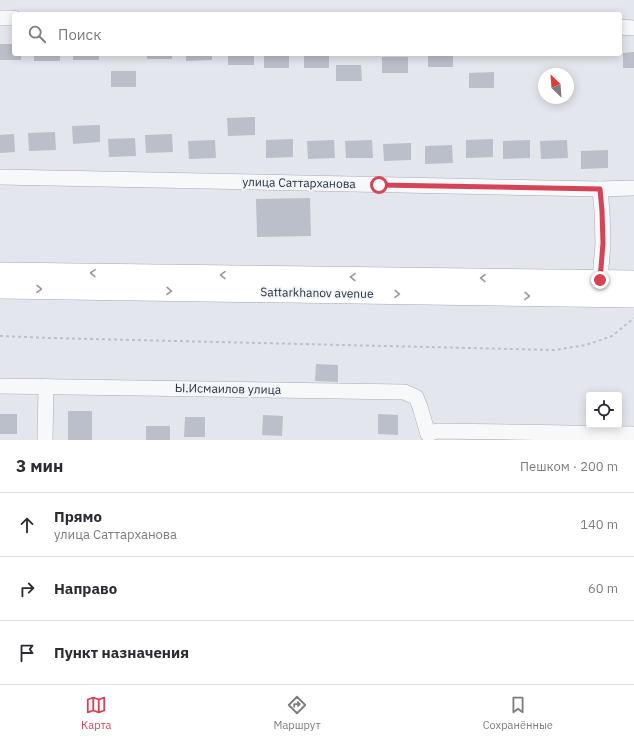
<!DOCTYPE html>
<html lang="ru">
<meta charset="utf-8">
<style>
body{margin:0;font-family:"IBM Plex Sans",sans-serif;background:#f7f7f7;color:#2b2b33}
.controls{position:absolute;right:12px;bottom:12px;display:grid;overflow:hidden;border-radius:4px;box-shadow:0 2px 10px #0003}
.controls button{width:36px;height:36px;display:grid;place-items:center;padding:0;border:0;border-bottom:1px solid #e1e1e2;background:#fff;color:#2b2b33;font:20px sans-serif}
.compass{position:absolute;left:538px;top:68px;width:36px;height:36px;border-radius:50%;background:#fff;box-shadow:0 2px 10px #0003;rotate:335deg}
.stop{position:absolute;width:12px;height:12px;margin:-9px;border:3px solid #d54456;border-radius:50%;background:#fff}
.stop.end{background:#d54456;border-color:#fff;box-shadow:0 1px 4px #0008}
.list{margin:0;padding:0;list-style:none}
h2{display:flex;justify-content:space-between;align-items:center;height:52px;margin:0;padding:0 16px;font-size:17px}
h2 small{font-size:13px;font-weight:400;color:#7c7c81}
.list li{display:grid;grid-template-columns:26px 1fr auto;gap:12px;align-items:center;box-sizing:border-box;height:64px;padding:0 16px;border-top:1px solid #e1e1e2}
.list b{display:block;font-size:15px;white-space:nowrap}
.list p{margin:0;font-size:13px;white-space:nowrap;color:#7c7c81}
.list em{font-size:13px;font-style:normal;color:#7c7c81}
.icon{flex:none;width:22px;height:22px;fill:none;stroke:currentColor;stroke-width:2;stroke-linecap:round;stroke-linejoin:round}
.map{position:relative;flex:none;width:634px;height:440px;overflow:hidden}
.search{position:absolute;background:#fff;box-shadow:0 2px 10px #0003;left:12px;right:12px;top:12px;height:44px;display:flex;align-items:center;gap:10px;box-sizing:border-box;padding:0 14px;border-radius:4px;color:#7c7c81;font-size:15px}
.sheet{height:244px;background:#fff}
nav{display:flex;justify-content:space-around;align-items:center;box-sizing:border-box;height:56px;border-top:1px solid #e1e1e2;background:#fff;font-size:11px;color:#7c7c81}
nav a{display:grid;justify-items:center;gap:2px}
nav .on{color:#d54456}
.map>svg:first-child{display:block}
.building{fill:#babfca}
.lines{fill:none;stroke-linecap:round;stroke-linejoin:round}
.minor-casing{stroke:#a8adb7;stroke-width:16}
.major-casing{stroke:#a2aab8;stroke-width:20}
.path{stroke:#bdc1c7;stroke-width:2;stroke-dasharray:3 3;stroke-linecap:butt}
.minor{stroke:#f6f8fa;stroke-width:15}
.major{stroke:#fff;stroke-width:19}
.oneway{stroke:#9499a2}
.route{stroke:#d54456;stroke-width:5}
.labels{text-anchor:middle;stroke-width:4;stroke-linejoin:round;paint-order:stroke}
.street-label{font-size:12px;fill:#2a3345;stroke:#f3f6f9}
</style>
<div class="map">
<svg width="634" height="440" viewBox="0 0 634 440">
<rect width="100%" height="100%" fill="#e3e6ec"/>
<g class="building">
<path d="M0,44H14V54H21V60H0Z"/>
<path d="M634,52V68H623V53Z"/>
<rect x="34" y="54" width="26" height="7"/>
<rect x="73" y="54" width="26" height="6"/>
<rect x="147" y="54" width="25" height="5"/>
<path d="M186,54H212V60L186,61Z"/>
<rect x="228" y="54" width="26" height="11"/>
<rect x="264" y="54" width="25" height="14"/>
<rect x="304" y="54" width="25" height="14"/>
<rect x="428" y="54" width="25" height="13"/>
<rect x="382" y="57" width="26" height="16"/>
<path d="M336,65H361L362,81H336Z"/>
<rect x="111" y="71" width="25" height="16"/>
<path d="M494,72V88H469V73Z"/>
<path d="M255,117V135L228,136L227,118Z"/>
<path d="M100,125V142L73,144L72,126Z"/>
<path d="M55,132L56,150L29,151L28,133Z"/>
<path d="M14,134L15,152L0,153V135Z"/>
<path d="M172,134L173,152L146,153L145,135Z"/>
<path d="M135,138L136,156L109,157L108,139Z"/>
<path d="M293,139V157L266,158V140Z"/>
<path d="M493,139V157L466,158V140Z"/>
<path d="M215,140L216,158L189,159L188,141Z"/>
<path d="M334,140L335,158L308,159L307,141Z"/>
<path d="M372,140L373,158H346L345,141Z"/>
<path d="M530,140V158L503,159V141Z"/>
<path d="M567,140L568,158L541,159L540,141Z"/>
<path d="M411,143V160L384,161L383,144Z"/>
<path d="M452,145L453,163L425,164V146Z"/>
<path d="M608,150V168L581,169V151Z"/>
<path d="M310,198L311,236L257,237L256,199Z"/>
<path d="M316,364L338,365V382L315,381Z"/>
<rect x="68" y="411" width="24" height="29"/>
<rect x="0" y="414" width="17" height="20"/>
<path d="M378,414L398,415V435L378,434Z"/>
<path d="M263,415L283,416L282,436L262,435Z"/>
<path d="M185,417H205V437H184Z"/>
<rect x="146" y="426" width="24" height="14"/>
</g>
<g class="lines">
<g class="minor-casing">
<g id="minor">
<path d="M0,18H14"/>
<path d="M620,27L634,28"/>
<path d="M0,177L600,189L634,188"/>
<path d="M600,280L603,243L602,211L600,189"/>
<path d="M0,386L404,392L416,397L420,407L428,434"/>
<path d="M428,434L437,431L634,434"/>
<path d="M45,440L46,386"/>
</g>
</g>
<g class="major-casing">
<g id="major">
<path d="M0,272L634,280"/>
<path d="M0,289L634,298"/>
</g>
</g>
<path class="path" d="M0,336L49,338L554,350L586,345L612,336L634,318"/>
<use href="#minor" class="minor"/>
<use href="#major" class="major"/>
</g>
<defs><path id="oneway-chevron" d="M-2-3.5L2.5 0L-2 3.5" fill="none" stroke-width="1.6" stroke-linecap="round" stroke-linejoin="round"/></defs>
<g class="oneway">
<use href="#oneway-chevron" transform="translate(93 273) rotate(-179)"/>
<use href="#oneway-chevron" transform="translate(223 275) rotate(-179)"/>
<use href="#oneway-chevron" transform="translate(353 277) rotate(-179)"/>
<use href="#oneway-chevron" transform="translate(483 278) rotate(-179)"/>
<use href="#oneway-chevron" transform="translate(39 289) rotate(1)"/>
<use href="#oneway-chevron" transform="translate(169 291) rotate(1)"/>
<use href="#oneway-chevron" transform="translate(397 294) rotate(1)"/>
<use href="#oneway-chevron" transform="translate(527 296) rotate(1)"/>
</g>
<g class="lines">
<path class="route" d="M379,185L600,189L602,211L603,243L600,280"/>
</g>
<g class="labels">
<g class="street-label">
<text transform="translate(299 183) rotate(1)" y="4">улица Саттарханова</text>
<text transform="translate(317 293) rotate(1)" y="4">Sattarkhanov avenue</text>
<text transform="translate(228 389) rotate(1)" y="4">Ы.Исмаилов улица</text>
</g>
</g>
</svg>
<div class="controls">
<button><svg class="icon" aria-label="locate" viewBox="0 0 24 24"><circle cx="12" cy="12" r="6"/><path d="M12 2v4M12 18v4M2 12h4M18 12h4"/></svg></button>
</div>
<svg class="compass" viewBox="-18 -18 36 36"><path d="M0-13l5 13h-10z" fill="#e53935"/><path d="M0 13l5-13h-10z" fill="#7c7c81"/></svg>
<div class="stop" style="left:379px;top:185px"></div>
<div class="stop end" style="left:600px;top:280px"></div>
<div class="search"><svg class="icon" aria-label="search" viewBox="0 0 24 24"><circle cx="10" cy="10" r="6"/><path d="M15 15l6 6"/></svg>Поиск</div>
</div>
<section class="sheet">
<h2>3 мин<small>Пешком · 200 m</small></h2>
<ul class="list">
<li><svg class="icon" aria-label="ahead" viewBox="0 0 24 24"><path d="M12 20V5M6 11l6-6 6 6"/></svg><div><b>Прямо</b><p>улица Саттарханова</p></div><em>140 m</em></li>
<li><svg class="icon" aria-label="right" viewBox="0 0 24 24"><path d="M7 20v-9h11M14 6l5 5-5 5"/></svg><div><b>Направо</b></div><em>60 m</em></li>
<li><svg class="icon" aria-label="arrive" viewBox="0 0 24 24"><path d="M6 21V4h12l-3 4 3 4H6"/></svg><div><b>Пункт назначения</b></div></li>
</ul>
</section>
<nav>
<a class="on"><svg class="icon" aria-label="map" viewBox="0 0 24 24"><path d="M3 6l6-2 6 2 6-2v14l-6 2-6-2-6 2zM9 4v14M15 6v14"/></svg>Карта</a>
<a><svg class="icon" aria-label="directions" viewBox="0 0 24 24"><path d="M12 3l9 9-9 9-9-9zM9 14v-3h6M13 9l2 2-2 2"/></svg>Маршрут</a>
<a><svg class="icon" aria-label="saved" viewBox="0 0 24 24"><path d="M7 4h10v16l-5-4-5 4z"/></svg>Сохранённые</a>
</nav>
